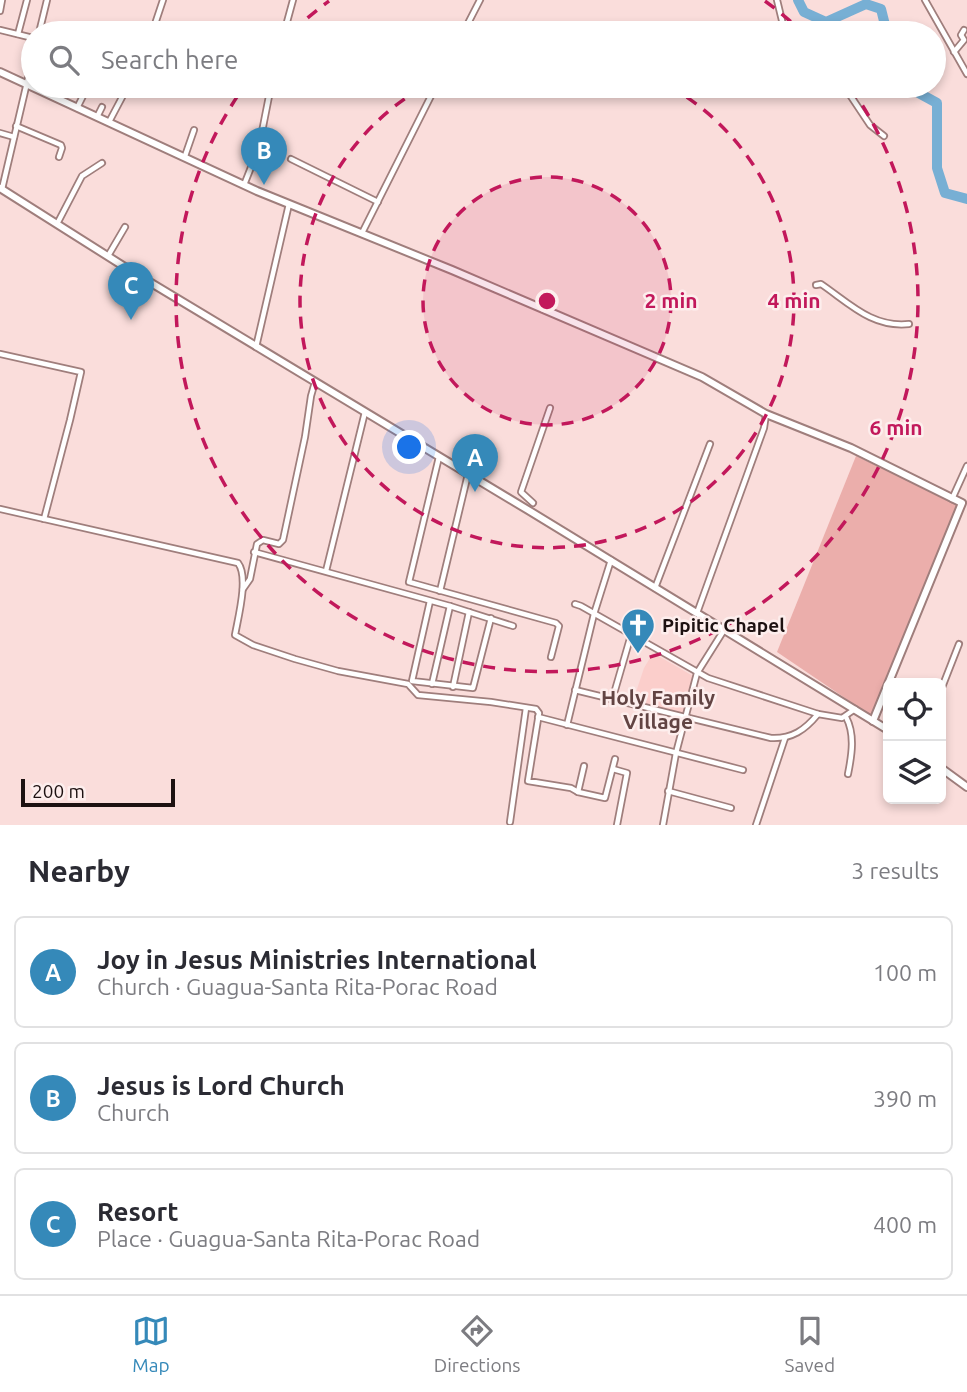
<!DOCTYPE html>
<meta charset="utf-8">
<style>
body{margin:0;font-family:Ubuntu,sans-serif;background:#f7f7f7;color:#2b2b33}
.controls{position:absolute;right:21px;bottom:21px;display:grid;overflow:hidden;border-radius:10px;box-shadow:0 4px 10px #0003}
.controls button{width:63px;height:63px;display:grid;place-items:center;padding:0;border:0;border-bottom:2px solid #e1e1e2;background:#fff;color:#2b2b33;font:35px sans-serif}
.scale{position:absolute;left:21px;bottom:18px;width:154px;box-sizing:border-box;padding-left:7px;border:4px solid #1d1111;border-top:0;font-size:19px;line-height:24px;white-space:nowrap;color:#1d1111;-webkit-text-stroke:5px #fdeeed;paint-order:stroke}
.you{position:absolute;left:410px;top:448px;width:24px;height:24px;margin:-18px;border:5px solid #fff;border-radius:50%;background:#1a73e8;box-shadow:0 0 0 10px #1a73e833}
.badge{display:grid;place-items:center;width:46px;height:46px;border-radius:50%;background:#3589b9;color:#fff;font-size:23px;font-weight:700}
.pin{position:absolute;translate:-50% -58px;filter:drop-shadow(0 2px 4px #0008)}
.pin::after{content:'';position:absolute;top:37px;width:24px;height:21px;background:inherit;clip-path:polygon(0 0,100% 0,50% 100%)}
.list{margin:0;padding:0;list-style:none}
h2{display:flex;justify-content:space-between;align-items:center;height:91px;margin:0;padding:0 28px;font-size:30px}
h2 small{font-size:23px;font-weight:400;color:#7c7c81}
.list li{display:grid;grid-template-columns:46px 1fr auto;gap:21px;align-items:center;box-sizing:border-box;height:112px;margin:0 14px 14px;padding:0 14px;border:2px solid #e1e1e2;border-radius:10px}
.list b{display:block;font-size:26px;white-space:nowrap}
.list p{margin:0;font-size:23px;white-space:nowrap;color:#7c7c81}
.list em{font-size:23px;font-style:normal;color:#7c7c81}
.icon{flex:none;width:38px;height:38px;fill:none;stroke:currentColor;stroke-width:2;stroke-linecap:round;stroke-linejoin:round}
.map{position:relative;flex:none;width:967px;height:825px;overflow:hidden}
.search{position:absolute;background:#fff;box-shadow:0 4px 10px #0003;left:21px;right:21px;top:21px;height:77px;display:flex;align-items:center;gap:18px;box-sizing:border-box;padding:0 24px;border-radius:38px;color:#7c7c81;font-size:26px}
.sheet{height:469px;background:#fff}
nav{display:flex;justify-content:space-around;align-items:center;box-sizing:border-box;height:98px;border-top:2px solid #e1e1e2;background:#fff;font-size:19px;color:#7c7c81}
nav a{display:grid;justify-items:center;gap:4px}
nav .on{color:#3589b9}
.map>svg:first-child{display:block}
.built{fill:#fbcecb}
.green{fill:#ebaeab}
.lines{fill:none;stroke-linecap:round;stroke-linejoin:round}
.river{stroke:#77afd4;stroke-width:10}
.street-casing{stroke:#9f7e7c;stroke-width:8}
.secondary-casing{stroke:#9f7e7c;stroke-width:10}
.street{stroke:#fff;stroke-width:4.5}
.secondary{stroke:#fff;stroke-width:6}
.ring{fill:none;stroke:#c2185b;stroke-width:3.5;stroke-dasharray:12 9}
.labels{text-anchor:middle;stroke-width:5;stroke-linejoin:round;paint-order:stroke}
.poi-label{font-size:19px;font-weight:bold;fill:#1d1111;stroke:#fdeeed;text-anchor:start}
.neighbourhood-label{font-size:21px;font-weight:bold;fill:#624443;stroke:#fdeeed}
.centre{fill:#c2185b;stroke:#fdeeed;stroke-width:3.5}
.ring-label{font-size:21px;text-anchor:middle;font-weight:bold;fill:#c2185b;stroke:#fdeeed;stroke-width:5;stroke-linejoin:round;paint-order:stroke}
</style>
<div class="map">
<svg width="967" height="825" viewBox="0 0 967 825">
<rect width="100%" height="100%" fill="#fadddb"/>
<path class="built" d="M653,653L693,676L683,713L633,701L644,668Z"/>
<path class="green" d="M856,456L957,504L873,717L777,652Z"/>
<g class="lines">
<g class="river">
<path d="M798,0L804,12L826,22L866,4L881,9L887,33"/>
<path d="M906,86L937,103V168L945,193L967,199"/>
</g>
<g class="street-casing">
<g id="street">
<path d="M777,0L785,33"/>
<path d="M925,0L967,74"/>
<path d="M0,11L2,0"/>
<path d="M0,30L33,38"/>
<path d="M39,33L47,0"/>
<path d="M152,33L163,0"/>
<path d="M284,33L293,0"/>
<path d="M463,33L480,0"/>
<path d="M18,34L27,0"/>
<path d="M954,52L964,40L961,35L964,30"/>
<path d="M844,86L870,125L884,136"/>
<path d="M77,108L85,92"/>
<path d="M97,117L102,107"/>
<path d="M109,122L128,86"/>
<path d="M16,126L61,145L62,148L59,157"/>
<path d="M0,133L14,137"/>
<path d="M185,156L194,130"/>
<path d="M291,159L378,202"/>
<path d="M244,185L259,147L271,86"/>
<path d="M2,189L33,57"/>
<path d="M57,224L82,176L102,163"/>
<path d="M362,233L436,86"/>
<path d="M108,256L125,227"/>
<path d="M816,285L821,284C849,303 872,328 909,324"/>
<path d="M256,347L289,204"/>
<path d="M0,354L81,372L70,420L44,519"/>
<path d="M439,457L409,582L556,623L559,626L551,657"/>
<path d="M952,499L967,466"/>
<path d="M533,503L521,492L550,408"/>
<path d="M0,509L238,563C249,577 238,618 235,635L253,645L295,659L338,671L408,684L418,695L491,702L536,709L539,713L528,781L571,788L578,792L605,798L615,759"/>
<path d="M254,552L450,606L513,626"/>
<path d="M326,571L365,412"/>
<path d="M655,588L710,444"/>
<path d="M243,589L250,579L257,544L263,540L279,544L283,540L305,437L311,396L315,382"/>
<path d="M440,591L468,474"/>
<path d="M430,601L412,681L473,688L491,618"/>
<path d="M575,604L581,606L708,678L818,714L842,718L855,709"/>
<path d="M697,613L764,428L766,414"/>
<path d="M432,684L450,606"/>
<path d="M453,687L469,612"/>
<path d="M575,690L771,738C792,739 805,730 818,714"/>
<path d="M941,690L959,644"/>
<path d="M613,697L631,635"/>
<path d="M538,717L743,770"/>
<path d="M846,717C855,734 852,754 848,774"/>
<path d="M567,725L594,614L611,560"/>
<path d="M613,769L627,773L617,825"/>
<path d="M668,791L731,808"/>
<path d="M578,792L584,766"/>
<path d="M510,822L526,708"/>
<path d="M663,825L676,753L697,673L724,630"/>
<path d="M756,825L785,738"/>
</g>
</g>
<g class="secondary-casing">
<g id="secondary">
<path d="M0,72L257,191L452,270L702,377L766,414L851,448L962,503L873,721"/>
<path d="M0,188L128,269L528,510L888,730"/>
<path d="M941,768L967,787"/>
</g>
</g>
<use href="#street" class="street"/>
<use href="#secondary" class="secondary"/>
</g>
<circle cx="547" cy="301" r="124" fill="#c2185b" fill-opacity=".12"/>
<g class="ring">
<circle cx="547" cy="301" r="124"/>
<path d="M669 86A247 247 0 1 1 425 86"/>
<path d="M292 32A371 371 0 0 1 329 1M765 1A371 371 0 0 1 802 32M851 88A371 371 0 1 1 243 88"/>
</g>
<defs>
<g id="church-pin" transform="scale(1.75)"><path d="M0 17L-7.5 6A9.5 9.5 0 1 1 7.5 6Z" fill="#3589b9" stroke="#fdeeed"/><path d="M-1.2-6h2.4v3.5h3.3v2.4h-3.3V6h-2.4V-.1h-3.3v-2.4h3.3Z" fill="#fff"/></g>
</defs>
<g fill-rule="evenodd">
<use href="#church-pin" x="638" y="625"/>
</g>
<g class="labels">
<g class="poi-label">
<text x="662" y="632">Pipitic Chapel</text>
</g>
<g class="neighbourhood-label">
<text x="658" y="705">Holy Family<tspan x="658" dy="24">Village</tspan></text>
</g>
</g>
<circle cx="547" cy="301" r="10" class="centre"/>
<g class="ring-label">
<text x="671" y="308">2 min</text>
<text x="794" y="308">4 min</text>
<text x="896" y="435">6 min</text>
</g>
</svg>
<div class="controls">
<button><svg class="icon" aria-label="locate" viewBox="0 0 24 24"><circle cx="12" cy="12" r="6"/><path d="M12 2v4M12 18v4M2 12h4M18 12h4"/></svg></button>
<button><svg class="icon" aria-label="layers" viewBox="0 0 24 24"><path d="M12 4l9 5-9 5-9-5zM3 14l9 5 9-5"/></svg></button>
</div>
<div class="scale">200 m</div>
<div class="you"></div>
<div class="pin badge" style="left:475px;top:492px">A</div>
<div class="pin badge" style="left:264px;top:185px">B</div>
<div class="pin badge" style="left:131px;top:320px">C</div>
<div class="search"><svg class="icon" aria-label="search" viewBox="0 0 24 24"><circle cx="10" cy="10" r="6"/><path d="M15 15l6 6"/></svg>Search here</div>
</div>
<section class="sheet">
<h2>Nearby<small>3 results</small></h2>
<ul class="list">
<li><span class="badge">A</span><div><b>Joy in Jesus Ministries International</b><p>Church · Guagua-Santa Rita-Porac Road</p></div><em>100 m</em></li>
<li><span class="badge">B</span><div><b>Jesus is Lord Church</b><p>Church</p></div><em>390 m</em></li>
<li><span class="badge">C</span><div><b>Resort</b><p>Place · Guagua-Santa Rita-Porac Road</p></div><em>400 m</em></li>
</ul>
</section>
<nav>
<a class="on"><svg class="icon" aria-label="map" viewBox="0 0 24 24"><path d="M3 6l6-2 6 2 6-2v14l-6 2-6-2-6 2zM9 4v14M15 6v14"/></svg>Map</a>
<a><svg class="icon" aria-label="directions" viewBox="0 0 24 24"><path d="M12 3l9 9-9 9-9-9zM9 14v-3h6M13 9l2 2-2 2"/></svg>Directions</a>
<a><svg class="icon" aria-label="saved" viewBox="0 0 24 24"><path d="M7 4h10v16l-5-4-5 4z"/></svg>Saved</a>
</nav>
